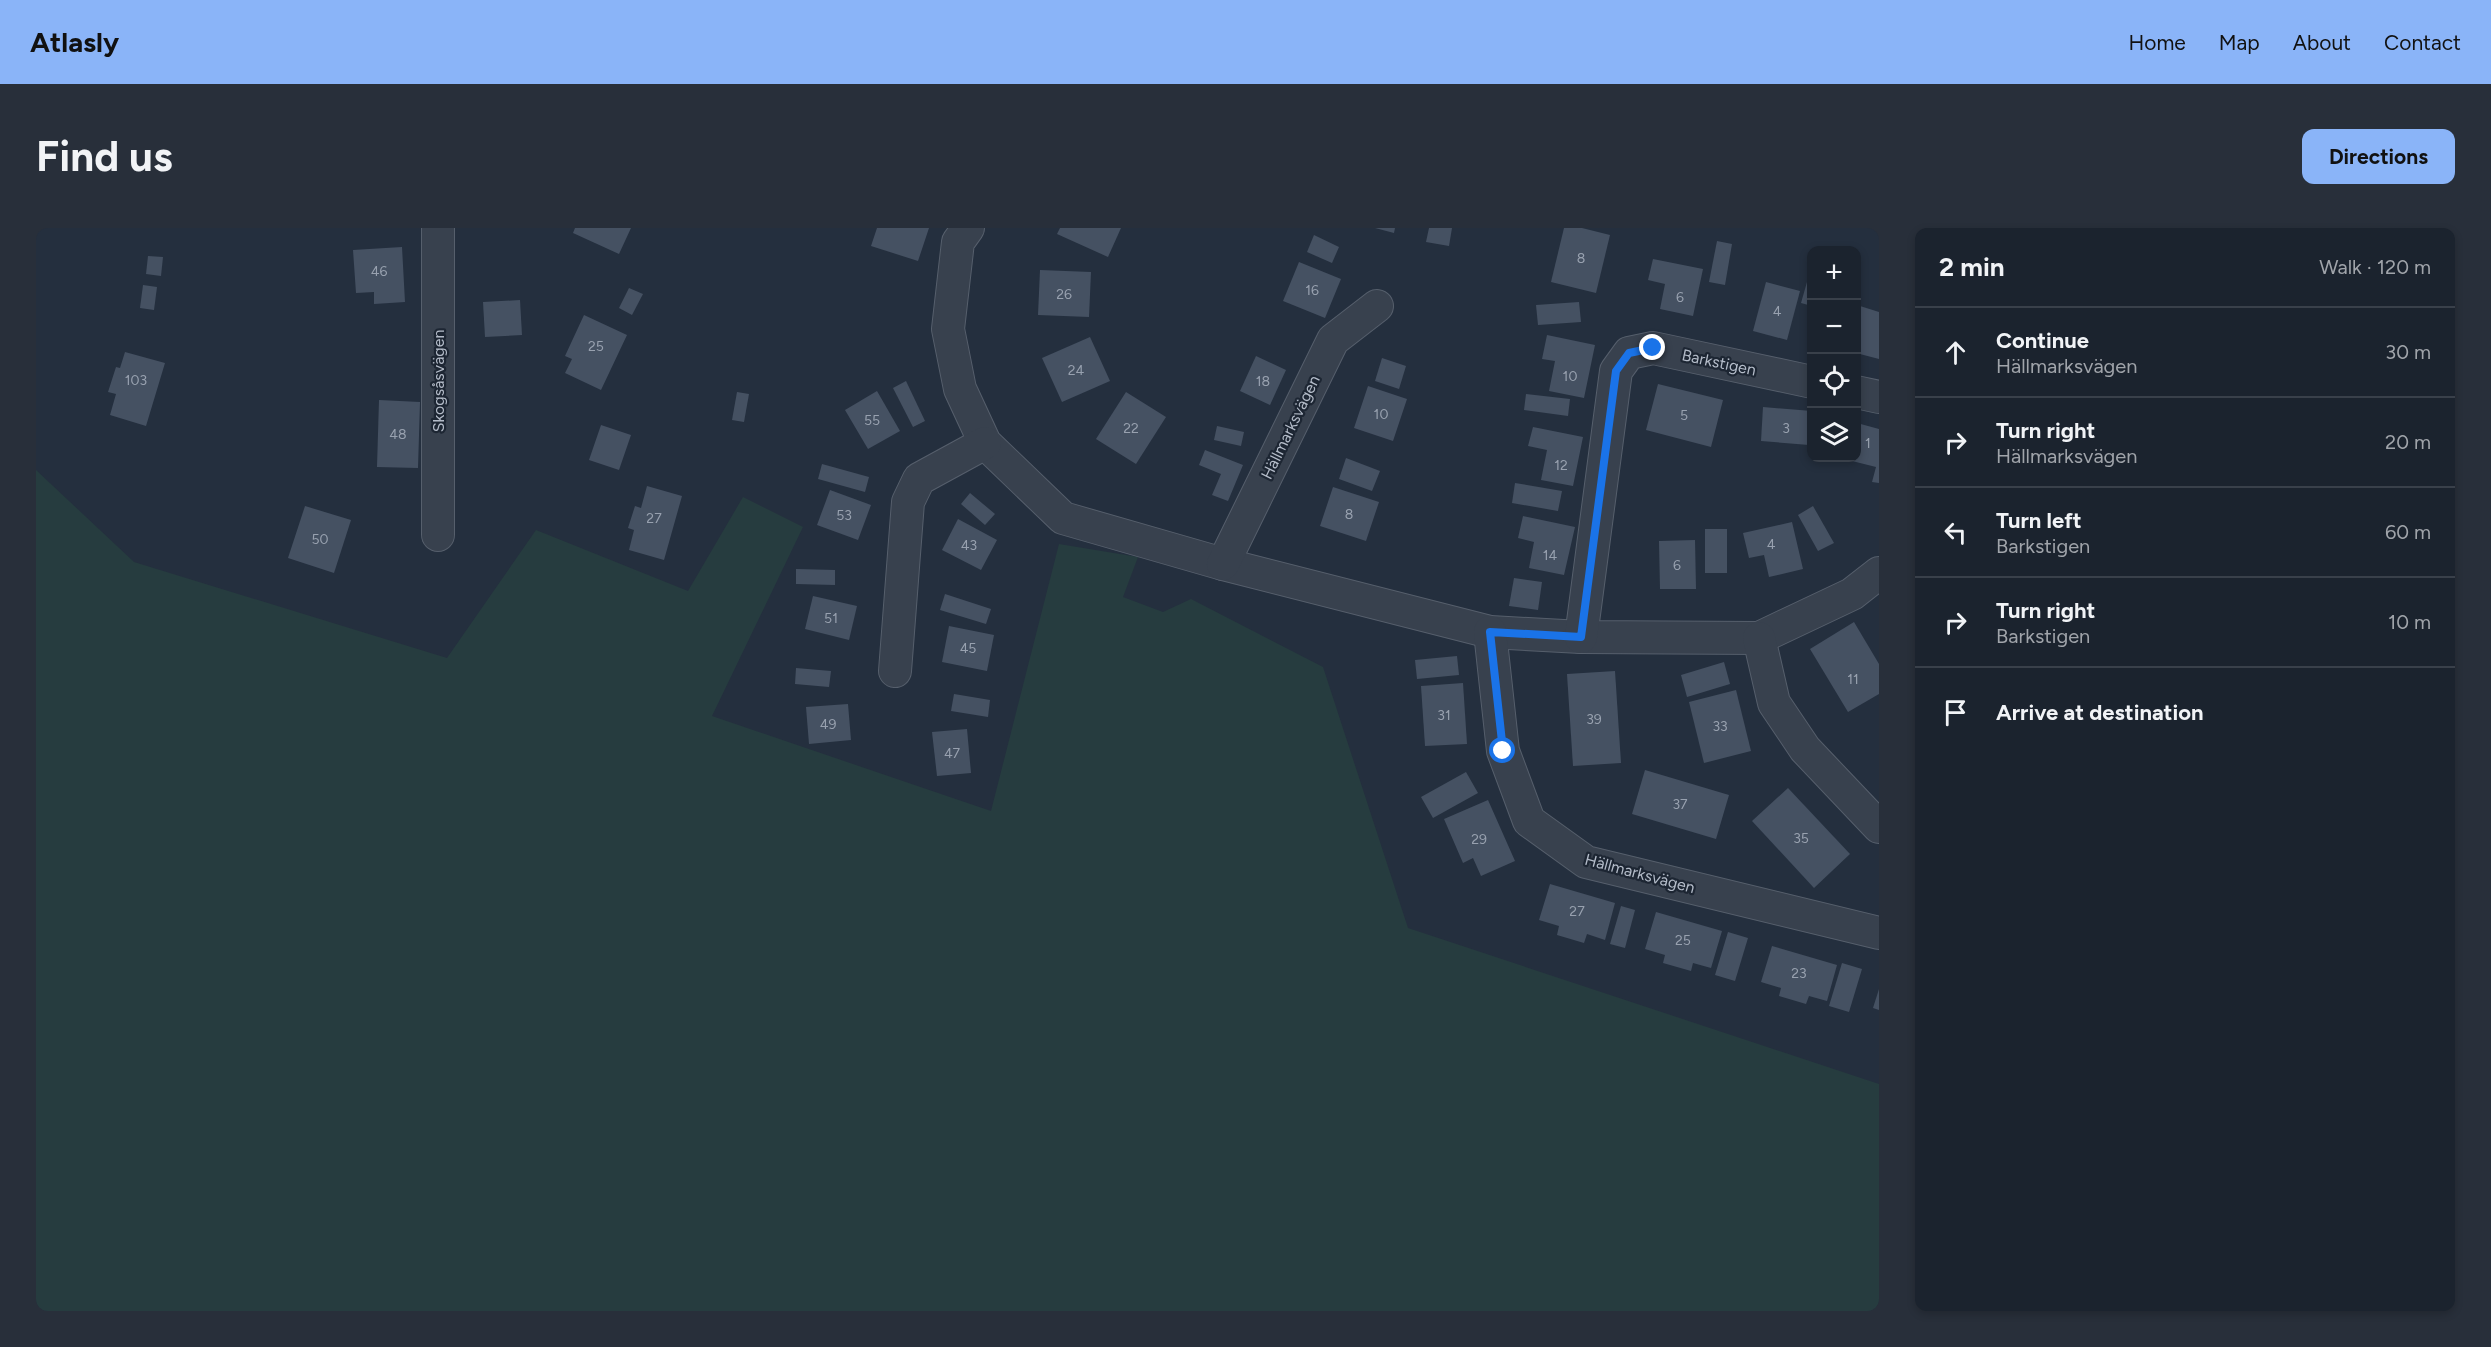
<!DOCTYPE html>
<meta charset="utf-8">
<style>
body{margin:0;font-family:Figtree,sans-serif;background:#282f3a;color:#f1f3f6}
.controls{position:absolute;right:18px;top:18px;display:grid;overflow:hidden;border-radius:12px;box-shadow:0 3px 9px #0003}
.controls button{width:54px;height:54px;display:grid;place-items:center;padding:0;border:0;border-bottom:2px solid #39404a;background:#1b232e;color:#f1f3f6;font:30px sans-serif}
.stop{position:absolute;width:18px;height:18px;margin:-14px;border:4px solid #1a73e8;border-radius:50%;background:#fff}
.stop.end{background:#1a73e8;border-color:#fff;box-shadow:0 2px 6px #0008}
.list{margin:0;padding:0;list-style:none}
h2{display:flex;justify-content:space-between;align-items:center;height:78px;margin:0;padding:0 24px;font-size:26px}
h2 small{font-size:20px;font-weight:400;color:#a0a4aa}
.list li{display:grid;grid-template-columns:39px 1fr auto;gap:18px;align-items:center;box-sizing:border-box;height:90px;padding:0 24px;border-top:2px solid #39404a}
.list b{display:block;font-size:22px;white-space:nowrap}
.list p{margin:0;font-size:20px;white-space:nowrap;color:#a0a4aa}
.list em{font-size:20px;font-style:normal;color:#a0a4aa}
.icon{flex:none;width:33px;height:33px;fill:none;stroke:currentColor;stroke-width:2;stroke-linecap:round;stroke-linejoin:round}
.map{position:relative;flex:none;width:1843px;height:1083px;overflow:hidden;border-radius:12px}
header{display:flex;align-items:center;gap:36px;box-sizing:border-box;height:84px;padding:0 30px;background:#8ab4f8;color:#111}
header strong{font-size:28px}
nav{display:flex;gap:33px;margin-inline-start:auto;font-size:21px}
.intro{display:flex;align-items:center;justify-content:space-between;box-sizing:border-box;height:144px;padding:0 36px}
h1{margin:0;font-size:42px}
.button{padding:15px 27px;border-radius:12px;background:#8ab4f8;color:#111;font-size:21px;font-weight:700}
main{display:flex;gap:36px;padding:0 36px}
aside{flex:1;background:#1b232e;border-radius:12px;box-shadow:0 3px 9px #0003}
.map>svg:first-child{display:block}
.green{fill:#263c3f}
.building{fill:#455162}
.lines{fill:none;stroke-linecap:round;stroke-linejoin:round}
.minor-casing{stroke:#565f6c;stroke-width:34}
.minor{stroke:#38414e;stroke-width:32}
.route{stroke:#1a73e8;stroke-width:8}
.labels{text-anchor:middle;stroke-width:4.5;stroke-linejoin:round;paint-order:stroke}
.number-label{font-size:14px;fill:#98a1af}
.street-label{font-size:16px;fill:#b4bcc9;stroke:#1d2633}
</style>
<header>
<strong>Atlasly</strong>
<nav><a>Home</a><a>Map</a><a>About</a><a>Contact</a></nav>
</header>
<div class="intro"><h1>Find us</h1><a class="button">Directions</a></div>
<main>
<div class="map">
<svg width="1843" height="1083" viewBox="0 0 1843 1083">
<rect width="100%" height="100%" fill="#242f3e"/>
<path class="green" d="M0,242L98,334L411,430L500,302L652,363L707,269L767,299L676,488L955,583L1023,316L1102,329L1087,369L1127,384L1155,371L1287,439L1372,700L1843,856V1083H0Z"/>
<g class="building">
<path d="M539,0H595L583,26L537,5Z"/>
<path d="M841,0H893L882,33L835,18Z"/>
<path d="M1024,0H1085L1072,29L1021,6Z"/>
<path d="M1339,0H1359L1358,5Z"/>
<path d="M1393,0H1416L1413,18L1390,14Z"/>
<path d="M1528,0H1546L1574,7L1560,65L1515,54Z"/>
<path d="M1278,7L1303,19L1296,35L1271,24Z"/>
<path d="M1681,13L1696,16L1689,57L1673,54Z"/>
<path d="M366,19L369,74L338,76V64L320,65L317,22Z"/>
<path d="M112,28L127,29L125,48L110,46Z"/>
<path d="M1617,31L1667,41L1657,88L1624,81L1629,56L1612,52Z"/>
<path d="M1263,34L1305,51L1289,90L1247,73Z"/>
<path d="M1775,40H1776V78L1765,75Z"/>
<path d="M1004,42L1055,44L1053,89L1002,87Z"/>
<path d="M1730,54L1764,63L1751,112L1717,103Z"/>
<path d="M107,57L121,59L118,82L104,80Z"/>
<path d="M593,60L607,66L596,87L583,80Z"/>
<path d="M484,72L486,107L449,109L447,74Z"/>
<path d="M1543,74L1545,94L1502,97L1500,77Z"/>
<path d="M1824,78L1843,84V131L1820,125V89Z"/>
<path d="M548,87L591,107L565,162L529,145L536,131L529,128Z"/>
<path d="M1511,107L1559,117L1548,170L1513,163L1519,133L1506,131Z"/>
<path d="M1054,109L1074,153L1026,174L1006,130Z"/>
<path d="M89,124L129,135L110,198L74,187L80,166L72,164L80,139L84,140Z"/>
<path d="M1220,128L1250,142L1234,177L1204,163Z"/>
<path d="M1346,130L1370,138L1363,161L1339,153Z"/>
<path d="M870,153L889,193L877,199L857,160Z"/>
<path d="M1622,156L1687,172L1675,219L1610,202Z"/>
<path d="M1332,158L1371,171L1357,213L1318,200Z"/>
<path d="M841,163L864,203L832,221L809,182Z"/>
<path d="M701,164L713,166L708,194L696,192Z"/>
<path d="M1090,164L1130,189L1100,236L1060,211Z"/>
<path d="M1490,166L1534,171L1532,188L1488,182Z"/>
<path d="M343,172L384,174L382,240L341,239Z"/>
<path d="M1727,179L1776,183L1773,217L1725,213Z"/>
<path d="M1821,195L1843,201V255L1836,254L1840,239L1812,232L1813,230H1820Z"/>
<path d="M565,197L595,207L583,242L553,232Z"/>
<path d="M1181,198L1208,204L1205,218L1178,212Z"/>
<path d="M1497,199L1547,209L1537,258L1505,252L1511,222L1492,218Z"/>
<path d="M1169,222L1207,237L1192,273L1176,267L1185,246L1163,237Z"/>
<path d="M1310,230L1344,243L1336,263L1303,251Z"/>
<path d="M786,236L833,249L829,264L782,251Z"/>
<path d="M1479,255L1526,263L1522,283L1476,275Z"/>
<path d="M611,258L646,268L628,332L593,322L598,302L592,300L599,278L605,280Z"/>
<path d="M1297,259L1343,274L1330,313L1284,298Z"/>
<path d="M794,262L835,277L822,312L781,297Z"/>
<path d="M934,265L959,286L949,297L925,276Z"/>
<path d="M269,278L315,292L298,345L252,330Z"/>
<path d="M1777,278L1798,315L1782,323L1762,287Z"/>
<path d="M1487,288L1539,299L1528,347L1493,340L1498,314L1482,310Z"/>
<path d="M922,291L961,312L945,342L906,322Z"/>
<path d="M1756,294L1767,341L1733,349L1728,327L1713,330L1707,305Z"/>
<rect x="1669" y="301" width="22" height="44"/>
<path d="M1659,312L1660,361H1624L1623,313Z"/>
<path d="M760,341L799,342V357L760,356Z"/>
<path d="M1478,350L1506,354L1502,382L1473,378Z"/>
<path d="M909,366L955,381L950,396L904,382Z"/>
<path d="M777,368L821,378L813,412L769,401Z"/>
<path d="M1818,394L1843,436V466L1812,484L1774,421Z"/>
<path d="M913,398L958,407L951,443L906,434Z"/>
<path d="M1421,428L1423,447L1381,451L1379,432Z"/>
<path d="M1688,434L1694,456L1651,469L1645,447Z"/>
<path d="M760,440L795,443L793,459L759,456Z"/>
<path d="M1579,443L1585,535L1537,538L1531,446Z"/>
<path d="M1427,455L1431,516L1389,518L1385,458Z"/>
<path d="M1700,462L1715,523L1668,535L1653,474Z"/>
<path d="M918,466L954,472L952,489L915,483Z"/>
<path d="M812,476L815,512L773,516L770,479Z"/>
<path d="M931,501L935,545L901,548L896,504Z"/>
<path d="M1609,542L1693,567L1680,611L1596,586Z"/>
<path d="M1430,544L1442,565L1397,590L1385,569Z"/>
<path d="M1752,560L1814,626L1778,660L1716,593Z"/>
<path d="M1452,572L1479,633L1445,648L1437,630L1427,635L1408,591Z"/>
<path d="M1514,656L1579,675L1569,712L1551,706L1548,715L1521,707L1523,698L1503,692Z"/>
<path d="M1585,678L1599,682L1589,720L1574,716Z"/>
<path d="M1620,684L1686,703L1675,740L1657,735L1655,743L1627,735L1629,727L1609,721Z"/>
<path d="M1692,704L1712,710L1699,753L1679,747Z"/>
<path d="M1736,718L1801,737L1791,773L1773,768L1770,776L1743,768L1745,760L1725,754Z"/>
<path d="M1806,735L1826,741L1813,784L1793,778Z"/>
<path d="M1843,761V782L1837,780Z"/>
</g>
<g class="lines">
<g class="minor-casing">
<g id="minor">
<path d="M402,0V307"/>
<path d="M932,0L922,14L912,101L924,161L949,215L1027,290L1187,336L1454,404L1545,409L1723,410L1816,366L1843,345"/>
<path d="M1820,164L1843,169"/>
<path d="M1187,336L1297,112L1341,78"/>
<path d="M1454,404L1467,523L1493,593L1550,634L1843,705"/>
<path d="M1545,409L1580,143L1593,125L1617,120L1776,154"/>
<path d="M1723,410L1738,475L1769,521L1843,599"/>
<path d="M859,443L872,274L883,251L949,215"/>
</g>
</g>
<use href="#minor" class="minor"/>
</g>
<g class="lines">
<path class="route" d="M1467,523L1454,404L1545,409L1580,143L1593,125L1617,120"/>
</g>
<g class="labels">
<g class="number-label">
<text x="1545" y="35">8</text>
<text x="343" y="48">46</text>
<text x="1276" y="67">16</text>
<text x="1028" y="71">26</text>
<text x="1644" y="74">6</text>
<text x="1741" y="88">4</text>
<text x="560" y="123">25</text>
<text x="1040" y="147">24</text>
<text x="1534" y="153">10</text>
<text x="100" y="157">103</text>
<text x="1227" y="158">18</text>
<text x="1345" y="191">10</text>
<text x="1648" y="192">5</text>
<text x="836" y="197">55</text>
<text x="1095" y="205">22</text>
<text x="1750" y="205">3</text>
<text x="362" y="211">48</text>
<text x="1832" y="220">1</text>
<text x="1525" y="242">12</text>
<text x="1313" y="291">8</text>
<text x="808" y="292">53</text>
<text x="618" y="295">27</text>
<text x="284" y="316">50</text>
<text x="1735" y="321">4</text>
<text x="933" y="322">43</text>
<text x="1514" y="332">14</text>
<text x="1641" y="342">6</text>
<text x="795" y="395">51</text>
<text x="932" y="425">45</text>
<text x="1817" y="456">11</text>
<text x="1408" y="492">31</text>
<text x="1558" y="496">39</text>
<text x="792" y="501">49</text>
<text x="1684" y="503">33</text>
<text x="916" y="530">47</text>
<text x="1644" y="581">37</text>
<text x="1765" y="615">35</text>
<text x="1443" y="616">29</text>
<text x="1541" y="688">27</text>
<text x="1647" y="717">25</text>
<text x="1763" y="750">23</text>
</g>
<g class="street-label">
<text transform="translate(1683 134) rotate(12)" y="6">Barkstigen</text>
<text transform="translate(402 153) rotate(-90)" y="6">Skogsåsvägen</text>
<text transform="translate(1254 199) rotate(-64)" y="6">Hällmarksvägen</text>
<text transform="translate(1604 645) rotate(15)" y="6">Hällmarksvägen</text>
</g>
</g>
</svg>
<div class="controls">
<button>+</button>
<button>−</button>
<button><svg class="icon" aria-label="locate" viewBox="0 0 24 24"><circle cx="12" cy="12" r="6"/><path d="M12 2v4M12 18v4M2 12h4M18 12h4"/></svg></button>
<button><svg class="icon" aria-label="layers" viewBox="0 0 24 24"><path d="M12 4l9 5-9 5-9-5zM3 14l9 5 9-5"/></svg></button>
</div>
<div class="stop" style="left:1467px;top:523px"></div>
<div class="stop end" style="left:1617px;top:120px"></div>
</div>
<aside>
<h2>2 min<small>Walk · 120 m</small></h2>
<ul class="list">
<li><svg class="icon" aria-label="ahead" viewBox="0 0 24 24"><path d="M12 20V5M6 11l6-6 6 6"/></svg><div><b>Continue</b><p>Hällmarksvägen</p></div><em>30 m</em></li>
<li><svg class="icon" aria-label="right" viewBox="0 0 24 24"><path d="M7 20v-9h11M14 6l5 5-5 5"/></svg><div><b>Turn right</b><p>Hällmarksvägen</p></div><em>20 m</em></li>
<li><svg class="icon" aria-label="left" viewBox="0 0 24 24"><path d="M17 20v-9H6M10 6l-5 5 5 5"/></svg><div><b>Turn left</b><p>Barkstigen</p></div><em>60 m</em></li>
<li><svg class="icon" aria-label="right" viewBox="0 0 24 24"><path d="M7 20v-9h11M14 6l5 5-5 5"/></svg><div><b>Turn right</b><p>Barkstigen</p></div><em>10 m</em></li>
<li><svg class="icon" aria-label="arrive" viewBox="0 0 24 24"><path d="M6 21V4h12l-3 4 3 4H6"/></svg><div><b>Arrive at destination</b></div></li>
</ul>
</aside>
</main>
